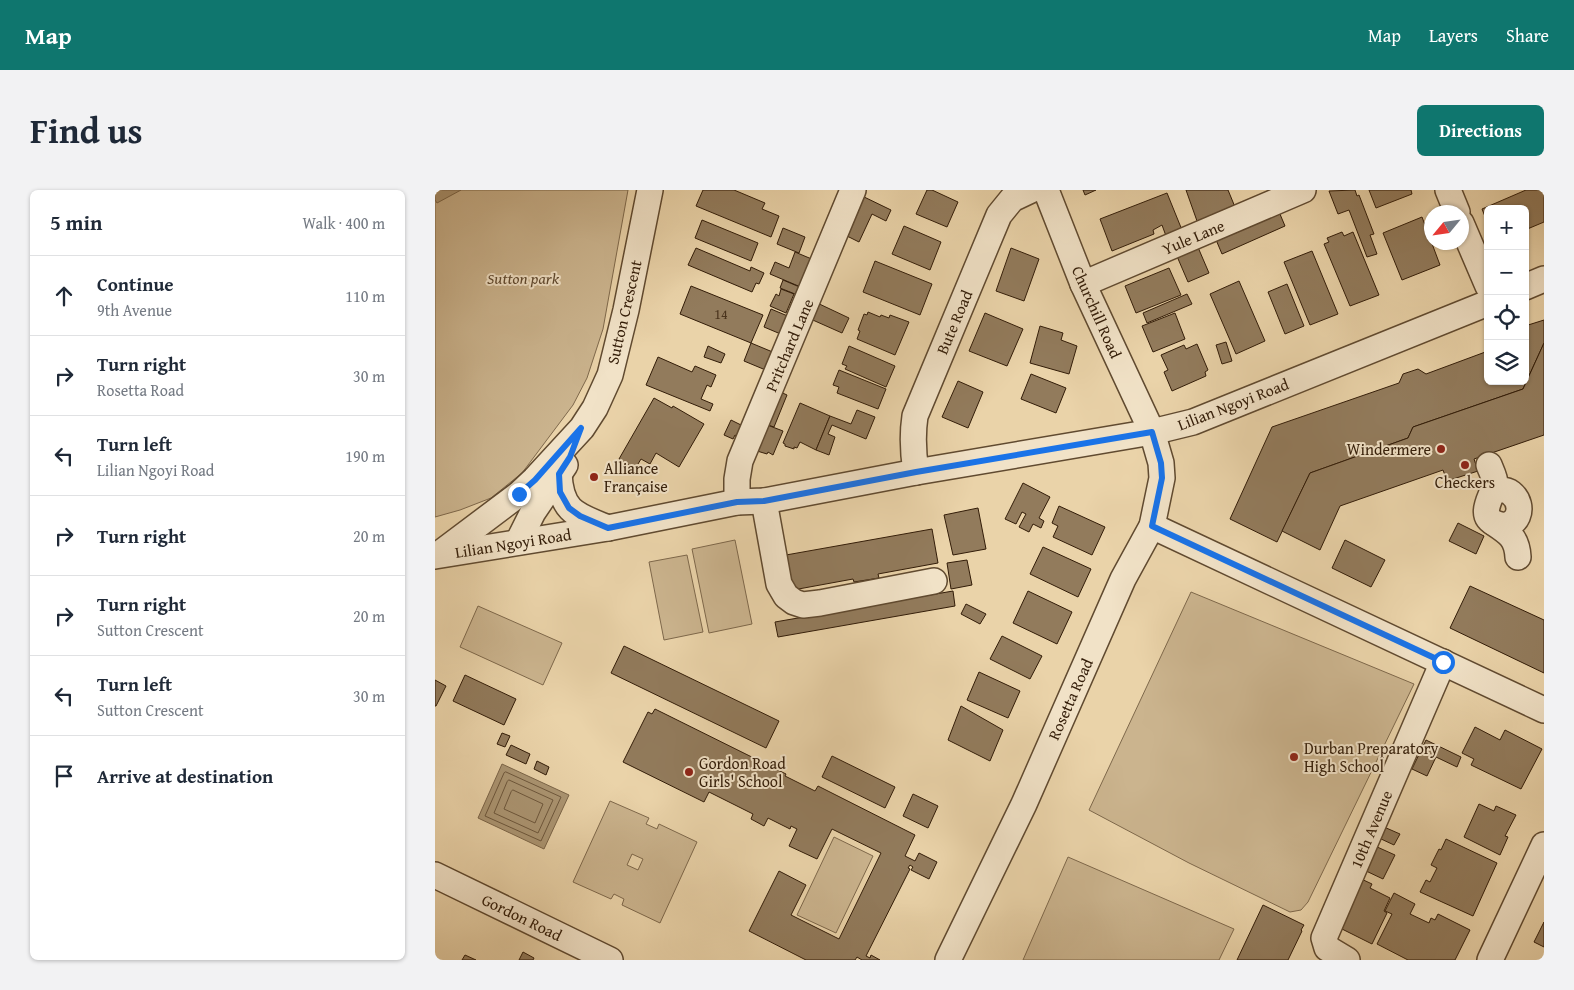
<!DOCTYPE html>
<meta charset="utf-8">
<style>
body{margin:0;font-family:"Gentium Book Plus",serif;background:#f2f2f3;color:#1f2937}
.controls{position:absolute;right:15px;top:15px;display:grid;overflow:hidden;border-radius:8px;box-shadow:0 1px 4px #0004}
.controls button{width:45px;height:45px;display:grid;place-items:center;padding:0;border:0;border-bottom:1px solid #e0e1e3;background:#fff;color:#1f2937;font:25px sans-serif}
.compass{position:absolute;left:989px;top:15px;width:45px;height:45px;border-radius:50%;background:#fff;box-shadow:0 1px 4px #0004;rotate:241deg}
.stop{position:absolute;width:15px;height:15px;margin:-11px;border:4px solid #1a73e8;border-radius:50%;background:#fff}
.stop.end{background:#1a73e8;border-color:#fff;box-shadow:0 1px 5px #0008}
.list{margin:0;padding:0;list-style:none}
h2{display:flex;justify-content:space-between;align-items:center;height:65px;margin:0;padding:0 20px;font-size:21px}
h2 small{font-size:16px;font-weight:400;color:#747a83}
.list li{display:grid;grid-template-columns:32px 1fr auto;gap:15px;align-items:center;box-sizing:border-box;height:80px;padding:0 20px;border-top:1px solid #e0e1e3}
.list b{display:block;font-size:19px;white-space:nowrap}
.list p{margin:0;font-size:16px;white-space:nowrap;color:#747a83}
.list em{font-size:16px;font-style:normal;color:#747a83}
.icon{flex:none;width:28px;height:28px;fill:none;stroke:currentColor;stroke-width:2;stroke-linecap:round;stroke-linejoin:round}
.map{position:relative;flex:none;width:1109px;height:770px;overflow:hidden;border-radius:8px}
header{display:flex;align-items:center;gap:30px;box-sizing:border-box;height:70px;padding:0 25px;background:#0f766e;color:#fff}
header strong{font-size:24px}
nav{display:flex;gap:28px;margin-inline-start:auto;font-size:18px}
.intro{display:flex;align-items:center;justify-content:space-between;box-sizing:border-box;height:120px;padding:0 30px}
h1{margin:0;font-size:35px}
.button{padding:12px 22px;border-radius:8px;background:#0f766e;color:#fff;font-size:18px;font-weight:700}
main{display:flex;gap:30px;padding:0 30px}
aside{flex:1;background:#fff;border-radius:8px;box-shadow:0 1px 4px #0004}
.map>svg:first-child{display:block}
.green{fill:#cbb48e;stroke:#7e684b;fill-rule:evenodd}
.water{fill:#ab9572;stroke:#7b6548}
.lines{fill:none;stroke-linecap:round;stroke-linejoin:round}
.shore{stroke:#6e583d;stroke-width:1}
.building{fill:#927b5c;stroke:#321c08}
.minor-casing{stroke:#604a30;stroke-width:28}
.minor{stroke:#f1e2c7;stroke-width:25}
.route{stroke:#1a73e8;stroke-width:6}
.poi-dot{fill:#8f2418;stroke:#f1e2c7;stroke-width:2}
.labels{text-anchor:middle;stroke-width:4;stroke-linejoin:round;paint-order:stroke}
.number-label{font-size:14px;fill:#4a341d}
.street-label{font-size:16px;fill:#321c08;stroke:#f1e2c7}
.park-label{font-size:16px;font-style:italic;fill:#604a30;stroke:#f1e2c7}
.poi-label{font-size:16px;fill:#321c08;stroke:#f1e2c7;text-anchor:start}
</style>
<header>
<strong>Map</strong>
<nav><a>Map</a><a>Layers</a><a>Share</a></nav>
</header>
<div class="intro"><h1>Find us</h1><a class="button">Directions</a></div>
<main>
<aside>
<h2>5 min<small>Walk · 400 m</small></h2>
<ul class="list">
<li><svg class="icon" aria-label="ahead" viewBox="0 0 24 24"><path d="M12 20V5M6 11l6-6 6 6"/></svg><div><b>Continue</b><p>9th Avenue</p></div><em>110 m</em></li>
<li><svg class="icon" aria-label="right" viewBox="0 0 24 24"><path d="M7 20v-9h11M14 6l5 5-5 5"/></svg><div><b>Turn right</b><p>Rosetta Road</p></div><em>30 m</em></li>
<li><svg class="icon" aria-label="left" viewBox="0 0 24 24"><path d="M17 20v-9H6M10 6l-5 5 5 5"/></svg><div><b>Turn left</b><p>Lilian Ngoyi Road</p></div><em>190 m</em></li>
<li><svg class="icon" aria-label="right" viewBox="0 0 24 24"><path d="M7 20v-9h11M14 6l5 5-5 5"/></svg><div><b>Turn right</b></div><em>20 m</em></li>
<li><svg class="icon" aria-label="right" viewBox="0 0 24 24"><path d="M7 20v-9h11M14 6l5 5-5 5"/></svg><div><b>Turn right</b><p>Sutton Crescent</p></div><em>20 m</em></li>
<li><svg class="icon" aria-label="left" viewBox="0 0 24 24"><path d="M17 20v-9H6M10 6l-5 5 5 5"/></svg><div><b>Turn left</b><p>Sutton Crescent</p></div><em>30 m</em></li>
<li><svg class="icon" aria-label="arrive" viewBox="0 0 24 24"><path d="M6 21V4h12l-3 4 3 4H6"/></svg><div><b>Arrive at destination</b></div></li>
</ul>
</aside>
<div class="map">
<svg width="1109" height="770" viewBox="0 0 1109 770">
<rect width="100%" height="100%" fill="#ead3a9"/>
<filter id="stains"><feTurbulence type="fractalNoise" baseFrequency=".004" numOctaves="4"/><feColorMatrix values="0 0 0 0 .2 0 0 0 0 .09 0 0 0 0 .02 0 0 0 .5 -.17"/></filter>
<radialGradient id="worn" r=".72"><stop offset=".6" stop-color="#630" stop-opacity="0"/><stop offset="1" stop-color="#630" stop-opacity=".3"/></radialGradient>
<g class="green">
<path d="M0,0H193L168,139L152,188L138,215L87,283L56,308L25,320L0,327Z"/>
<path d="M300,350L317,434L274,443L257,359Z"/>
<path d="M252,365L268,442L229,450L214,372Z"/>
<path d="M756,402L979,494L873,712L866,720L855,722L754,673L654,620Z"/>
<path d="M43,416L127,453L108,495L25,457Z"/>
<path d="M175,611L214,628L211,634L222,639L224,634L262,652L225,733L187,715L189,709L179,704L176,709L138,692ZM197,664L208,669L203,680L192,675Z"/>
<path d="M399,647L438,666L401,743L362,725Z"/>
<path d="M633,667L799,739L784,770H588Z"/>
</g>
<g class="water">
<path d="M0,0H26L2,13L0,10Z"/>
<path d="M67,574L134,605L109,659L43,628Z"/>
</g>
<g class="lines">
<g class="shore">
<path d="M71,582L126,607L106,651L50,626L69,583Z"/>
<path d="M74,590L118,610L103,643L59,623L72,592Z"/>
<path d="M78,600L108,614L100,633L69,619L76,602Z"/>
</g>
</g>
<g class="building">
<path d="M268,0H299L330,13L327,19L344,26L336,47L261,16Z"/>
<path d="M492,0H497L523,12L512,37L481,24Z"/>
<path d="M648,0H661L650,5Z"/>
<path d="M751,0H793L800,17L762,31Z"/>
<path d="M920,0L922,6L924,5L939,44L935,45L942,64L932,67L914,20L903,24L894,1Z"/>
<path d="M934,0H976L977,4L941,18Z"/>
<path d="M1091,0H1109V32L1090,40V19H1053L1051,29L1047,19Z"/>
<path d="M732,3L747,40L731,46L727,35L718,40L719,44L677,61L665,29Z"/>
<path d="M425,5L456,20L451,31L437,24L424,52L408,44Z"/>
<path d="M842,17L850,36L787,64L779,45Z"/>
<path d="M987,27L1005,75L967,90L948,43Z"/>
<path d="M267,30L323,53L316,71L260,48Z"/>
<path d="M469,36L506,52L495,80L457,64Z"/>
<path d="M348,38L370,47L364,63L342,54Z"/>
<path d="M907,42L909,46L918,42L944,105L915,116L889,54L894,52L892,48Z"/>
<path d="M762,55L774,83L753,92L741,64Z"/>
<path d="M261,58L315,81L316,77L329,83L324,94L321,93L317,102L253,75Z"/>
<path d="M576,58L604,69L589,111L561,101Z"/>
<path d="M877,61L903,124L875,135L849,72Z"/>
<path d="M360,62L379,70L368,98L335,84L340,72L354,78Z"/>
<path d="M440,71L497,94L485,125L428,102Z"/>
<path d="M734,78L746,105L701,123L690,96Z"/>
<path d="M348,90L367,98L365,106L345,98Z"/>
<path d="M804,91L830,151L801,164L775,104Z"/>
<path d="M852,94L869,136L850,144L833,102Z"/>
<path d="M256,96L328,125L316,153L245,124Z"/>
<path d="M346,99L359,104L351,123L335,116L341,104L344,106Z"/>
<path d="M752,104L757,114L712,133L708,123Z"/>
<path d="M378,111L414,128L407,143L371,127Z"/>
<path d="M336,119L355,127L348,145L329,137Z"/>
<path d="M433,122L445,127L446,125L454,128L455,125L474,132L460,165L422,149L425,141L423,140L429,124L432,125Z"/>
<path d="M550,123L588,139L572,176L534,161Z"/>
<path d="M740,123L750,149L718,162L707,136Z"/>
<path d="M1109,130V153L1088,199L978,237L973,248L875,283L842,352L795,329L837,237L964,193L968,184L983,179L991,184L1053,161V191H1090V136Z"/>
<path d="M605,136L628,143L626,150L642,156L634,184L595,173Z"/>
<path d="M791,152L797,171L787,174L781,155Z"/>
<path d="M316,153L340,163L333,181L309,171Z"/>
<path d="M1109,153V245L1039,269L1043,281L1012,291L1008,280L905,316L885,360L847,341L875,283L973,248L978,237L1088,199Z"/>
<path d="M762,154L773,180L770,182L771,186L737,201L729,182L733,180L726,165L749,155L751,159Z"/>
<path d="M273,156L290,164L286,173L269,167Z"/>
<path d="M414,156L460,176L451,197L410,179L412,176L407,174Z"/>
<path d="M223,167L257,182L260,176L281,185L276,197L272,195L266,209L278,214L275,221L211,195Z"/>
<path d="M404,180L451,199L443,219L402,203L404,197L398,195Z"/>
<path d="M596,184L631,198L621,223L586,209Z"/>
<path d="M523,191L548,202L533,238L507,227Z"/>
<path d="M341,200L352,205L339,237L327,233Z"/>
<path d="M219,208L237,218L238,216L269,234L244,277L221,263L215,274L206,269L200,279L184,269Z"/>
<path d="M365,213L395,226L381,260L365,252L362,258L359,257V259L350,256V254L348,253Z"/>
<path d="M422,220L440,227L431,249L397,235L393,244L400,247L394,265L381,260L395,226L416,234Z"/>
<path d="M296,230L310,237L305,248L300,245L298,249L289,245Z"/>
<path d="M327,233L348,241L338,265L333,262L332,264L322,261Z"/>
<path d="M588,293L615,307L604,328L609,331L606,338L598,334L594,342L584,337L591,324L587,322L581,334L570,329Z"/>
<path d="M624,316L670,337L657,365L618,347L623,336L617,333Z"/>
<path d="M543,318L551,359L518,365L509,325Z"/>
<path d="M1023,333L1049,346L1041,364L1014,351Z"/>
<path d="M497,339L503,373L443,384L444,388L419,392L418,389L358,400L351,365Z"/>
<path d="M910,350L950,370L936,397L897,378Z"/>
<path d="M608,357L656,379L643,407L595,384Z"/>
<path d="M532,370L537,395L516,399L512,373Z"/>
<path d="M1035,396L1109,430V483L1015,438Z"/>
<path d="M518,401L520,416L343,447L340,432Z"/>
<path d="M593,401L637,422L622,454L578,433Z"/>
<path d="M531,414L551,424L545,434L526,424Z"/>
<path d="M567,446L607,466L595,489L555,469Z"/>
<path d="M189,456L344,531L331,558L176,483Z"/>
<path d="M544,482L585,501L573,528L532,510Z"/>
<path d="M30,485L81,509L69,535L18,511Z"/>
<path d="M0,490L11,496L1,516H0Z"/>
<path d="M526,516L568,540L555,571L513,550Z"/>
<path d="M220,519L351,584L350,586L380,601L383,596L480,645L470,666L480,671L484,663L502,672L494,689L476,680L478,677L475,675L473,678L475,679L431,766L435,768L436,765L445,770H427L422,767L420,770H371L314,741L344,681L371,695L356,725L404,749L446,663L397,639L382,669L354,656L362,639L356,636L355,639L333,628L329,636L316,629L318,624L274,602L269,612L188,572L213,522L217,524Z"/>
<path d="M1040,537L1065,550L1070,540L1107,559L1086,599L1036,575L1039,569L1027,563Z"/>
<path d="M67,543L75,546L70,557L62,554Z"/>
<path d="M991,550L1026,567L1022,577L1001,567L992,586L977,579Z"/>
<path d="M76,555L95,564L91,574L71,565Z"/>
<path d="M397,566L460,597L450,618L387,587Z"/>
<path d="M102,571L114,577L111,585L99,579Z"/>
<path d="M478,604L503,616L493,638L468,626Z"/>
<path d="M1044,614L1059,621L1061,616L1081,625L1070,646L1073,647L1065,665L1029,647Z"/>
<path d="M949,637L965,644L959,655L944,648Z"/>
<path d="M1011,649L1062,673L1038,726L985,702L991,690L995,692L1002,678L996,675L1004,659L1006,660Z"/>
<path d="M940,656L960,665L948,689L929,680Z"/>
<path d="M922,687L937,694L935,698L955,708L949,721L952,723L937,754L899,735Z"/>
<path d="M959,703L980,714L975,724L994,733L996,728L1000,730L1003,724L1035,740L1020,770H973L942,754L957,724L950,721Z"/>
<path d="M828,715L869,735L866,740L867,741L853,770H802Z"/>
<path d="M1109,732V757L1099,752Z"/>
<path d="M88,762L99,768L98,770H84Z"/>
<path d="M30,765L41,770H27Z"/>
</g>
<g class="lines">
<g class="minor-casing">
<g id="minor">
<path d="M1013,0L1022,22"/>
<path d="M1026,33L1053,96"/>
<path d="M648,94L868,0"/>
<path d="M1090,97L1109,89"/>
<path d="M1054,275C1056,280 1060,288 1060,293C1059,305 1040,326 1062,334C1082,341 1092,316 1076,303C1071,299 1064,300 1058,299"/>
<path d="M481,282C478,263 477,246 480,226L564,25L577,9L596,0"/>
<path d="M124,284C126,322 141,325 173,338"/>
<path d="M329,311L344,394L351,406L359,412L368,415L385,413L499,391"/>
<path d="M302,312V289L305,271L418,0"/>
<path d="M1059,333C1074,343 1082,348 1083,367"/>
<path d="M717,336L1109,520"/>
<path d="M83,352L98,322L130,275"/>
<path d="M7,362L84,304L100,289L147,238L160,218L175,185L191,120L215,0"/>
<path d="M0,366L173,338L302,312L329,311L481,282L717,242L758,232L1053,113"/>
<path d="M0,685L175,770"/>
<path d="M513,770L589,614L688,389L717,336L727,288L726,273L717,242L648,94L611,0"/>
<path d="M912,770L892,758L889,748L1008,472"/>
<path d="M1055,770L1109,655"/>
</g>
</g>
<use href="#minor" class="minor"/>
</g>
<g class="lines">
<path class="route" d="M84,304L100,290L146,238L135,267L124,284L125,302L134,318L145,326L173,338L302,312L329,311L481,282L717,242L726,273L727,288L717,336L1008,472"/>
</g>
<g class="poi-dot">
<circle cx="1006" cy="259" r="5"/>
<circle cx="1030" cy="275" r="5"/>
<circle cx="159" cy="287" r="5"/>
<circle cx="859" cy="567" r="5"/>
<circle cx="254" cy="582" r="5"/>
</g>
<g class="labels">
<g class="number-label">
<text x="286" y="129">14</text>
</g>
<g class="street-label">
<text transform="translate(758 47) rotate(-23)" y="6">Yule Lane</text>
<text transform="translate(189 122) rotate(-77)" y="6">Sutton Crescent</text>
<text transform="translate(662 122) rotate(66)" y="6">Churchill Road</text>
<text transform="translate(519 132) rotate(-67)" y="6">Bute Road</text>
<text transform="translate(354 155) rotate(-67)" y="6">Pritchard Lane</text>
<text transform="translate(798 214) rotate(-21)" y="6">Lilian Ngoyi Road</text>
<text transform="translate(78 353) rotate(-9)" y="6">Lilian Ngoyi Road</text>
<text transform="translate(635 509) rotate(-66)" y="6">Rosetta Road</text>
<text transform="translate(936 639) rotate(-67)" y="6">10th Avenue</text>
<text transform="translate(87 727) rotate(26)" y="6">Gordon Road</text>
</g>
<g class="park-label">
<text x="88" y="94">Sutton park</text>
</g>
<g class="poi-label">
<text x="996" y="265" text-anchor="end">Windermere</text>
<text x="169" y="284">Alliance<tspan x="169" dy="18">Française</tspan></text>
<text x="1030" y="298" text-anchor="middle">Checkers</text>
<text x="869" y="564">Durban Preparatory<tspan x="869" dy="18">High School</tspan></text>
<text x="264" y="579">Gordon Road<tspan x="264" dy="18">Girls' School</tspan></text>
</g>
</g>
<rect width="100%" height="100%" filter="url(#stains)"/>
<rect width="100%" height="100%" fill="url(#worn)"/>
</svg>
<div class="controls">
<button>+</button>
<button>−</button>
<button><svg class="icon" aria-label="locate" viewBox="0 0 24 24"><circle cx="12" cy="12" r="6"/><path d="M12 2v4M12 18v4M2 12h4M18 12h4"/></svg></button>
<button><svg class="icon" aria-label="layers" viewBox="0 0 24 24"><path d="M12 4l9 5-9 5-9-5zM3 14l9 5 9-5"/></svg></button>
</div>
<svg class="compass" viewBox="-18 -18 36 36"><path d="M0-13l5 13h-10z" fill="#e53935"/><path d="M0 13l5-13h-10z" fill="#747a83"/></svg>
<div class="stop" style="left:1008px;top:472px"></div>
<div class="stop end" style="left:84px;top:304px"></div>
</div>
</main>
